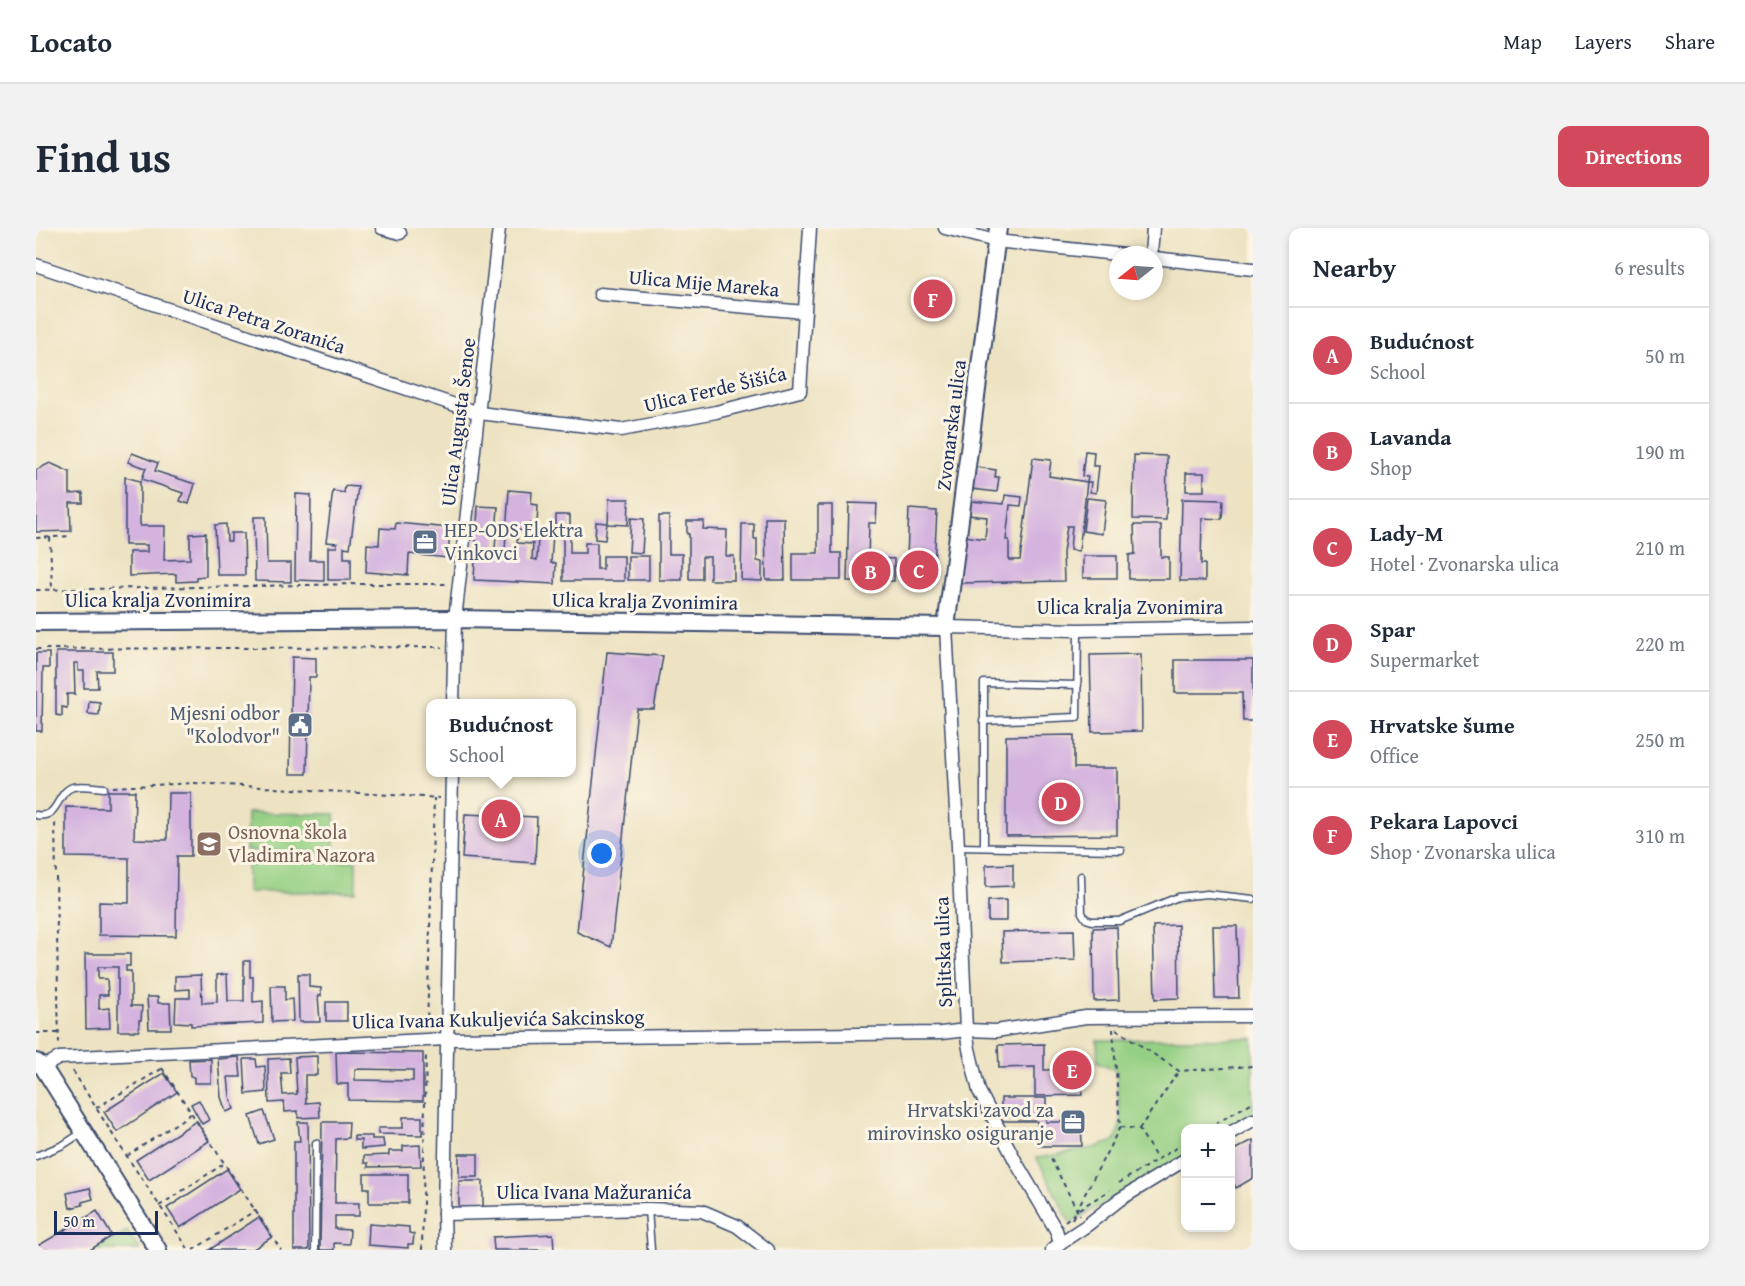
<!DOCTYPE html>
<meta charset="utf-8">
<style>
body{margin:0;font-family:"Gentium Book Plus",serif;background:#f2f2f3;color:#1f2937}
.controls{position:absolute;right:18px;bottom:18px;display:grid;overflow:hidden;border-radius:12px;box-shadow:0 3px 9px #0003}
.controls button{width:54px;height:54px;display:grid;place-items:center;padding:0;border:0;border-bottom:2px solid #e0e1e3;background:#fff;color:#1f2937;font:30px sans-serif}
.compass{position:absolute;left:1073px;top:18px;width:54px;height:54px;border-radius:50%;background:#fff;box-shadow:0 3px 9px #0003;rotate:253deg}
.scale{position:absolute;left:18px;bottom:15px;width:104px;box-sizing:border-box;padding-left:6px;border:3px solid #1b2f5e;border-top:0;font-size:16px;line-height:21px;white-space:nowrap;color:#1b2f5e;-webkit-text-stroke:4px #fcf5e5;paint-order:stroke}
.you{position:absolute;left:566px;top:626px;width:21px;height:21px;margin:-15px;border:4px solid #fff;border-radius:50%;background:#1a73e8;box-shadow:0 0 0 9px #1a73e833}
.badge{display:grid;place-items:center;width:39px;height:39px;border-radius:50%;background:#d1495b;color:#fff;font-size:20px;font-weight:700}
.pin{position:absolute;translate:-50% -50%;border:3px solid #fff;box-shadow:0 2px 6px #0006}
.popup{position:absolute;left:390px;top:471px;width:150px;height:78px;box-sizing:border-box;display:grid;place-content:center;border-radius:12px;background:#fff;filter:drop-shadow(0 2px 4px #0005);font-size:20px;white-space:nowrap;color:#747a83}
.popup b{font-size:22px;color:#1f2937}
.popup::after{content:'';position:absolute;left:50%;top:100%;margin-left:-12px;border:12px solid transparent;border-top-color:#fff}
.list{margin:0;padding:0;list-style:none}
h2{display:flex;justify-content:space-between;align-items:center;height:78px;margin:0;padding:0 24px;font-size:26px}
h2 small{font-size:20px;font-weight:400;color:#747a83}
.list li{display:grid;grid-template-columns:39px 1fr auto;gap:18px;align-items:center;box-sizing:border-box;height:96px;padding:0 24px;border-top:2px solid #e0e1e3}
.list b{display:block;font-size:22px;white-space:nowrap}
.list p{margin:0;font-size:20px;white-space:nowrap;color:#747a83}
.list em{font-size:20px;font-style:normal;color:#747a83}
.map{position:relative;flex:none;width:1217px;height:1022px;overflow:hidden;border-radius:12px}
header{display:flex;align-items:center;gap:36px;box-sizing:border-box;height:84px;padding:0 30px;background:#fff;border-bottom:2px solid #e0e1e3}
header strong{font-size:28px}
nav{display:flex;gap:33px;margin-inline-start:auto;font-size:21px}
.intro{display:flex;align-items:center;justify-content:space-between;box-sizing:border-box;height:144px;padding:0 36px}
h1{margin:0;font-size:42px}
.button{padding:15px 27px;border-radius:12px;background:#d1495b;color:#fff;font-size:21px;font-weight:700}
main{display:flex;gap:36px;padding:0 36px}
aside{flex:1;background:#fff;border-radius:12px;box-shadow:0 3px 9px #0003}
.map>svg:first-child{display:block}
.green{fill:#96d084;stroke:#588071;stroke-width:1.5}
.building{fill:#d4b3df;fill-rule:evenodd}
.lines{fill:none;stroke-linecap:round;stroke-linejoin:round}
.lane-casing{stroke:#3a4a6d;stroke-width:9}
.street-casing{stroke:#3a4a6d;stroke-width:15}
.secondary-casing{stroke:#3a4a6d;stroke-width:20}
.path{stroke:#3a4a6d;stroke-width:2;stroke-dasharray:4.5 4.5;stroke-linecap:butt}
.lane{stroke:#fff;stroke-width:6}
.street{stroke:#fff;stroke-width:12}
.secondary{stroke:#fff;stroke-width:16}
.labels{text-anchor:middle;stroke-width:6;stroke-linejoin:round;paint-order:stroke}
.street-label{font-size:20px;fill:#1b2f5e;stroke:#fcf5e5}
.service-label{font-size:20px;fill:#4e5e75;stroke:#fcf5e5;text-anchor:end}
.education-label{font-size:20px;fill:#785e54;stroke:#fcf5e5;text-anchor:start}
</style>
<header>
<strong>Locato</strong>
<nav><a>Map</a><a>Layers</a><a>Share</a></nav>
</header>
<div class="intro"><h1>Find us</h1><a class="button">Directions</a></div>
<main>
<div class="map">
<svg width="1217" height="1022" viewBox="0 0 1217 1022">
<rect width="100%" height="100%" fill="#fcf5e5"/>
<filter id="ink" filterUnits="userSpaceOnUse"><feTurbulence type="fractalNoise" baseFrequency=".0167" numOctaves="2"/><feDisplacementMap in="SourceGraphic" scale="12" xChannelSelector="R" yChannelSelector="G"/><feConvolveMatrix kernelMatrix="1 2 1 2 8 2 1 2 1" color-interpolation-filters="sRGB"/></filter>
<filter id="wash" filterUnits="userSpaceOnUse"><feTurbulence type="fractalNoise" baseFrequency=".008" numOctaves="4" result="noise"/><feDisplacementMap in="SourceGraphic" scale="24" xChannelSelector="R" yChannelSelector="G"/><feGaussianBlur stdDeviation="1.35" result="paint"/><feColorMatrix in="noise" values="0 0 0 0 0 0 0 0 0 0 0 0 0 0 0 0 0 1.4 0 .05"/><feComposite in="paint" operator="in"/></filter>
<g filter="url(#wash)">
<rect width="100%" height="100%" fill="#ede3c3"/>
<g class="green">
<path d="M211,585L299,586L298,624L210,623Z"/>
<rect x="211" y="633" width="109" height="31"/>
<path d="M1217,810V890L1194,900H1150L1149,929L1034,995L1001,930L1057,920L1079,913L1085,895L1080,842L1062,834L1061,812Z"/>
<path d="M91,1003L104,1022H60Z"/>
</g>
<g id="blocks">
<g class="building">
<path d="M1049,223L1058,224L1057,238H1063L1060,265L1054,264L1055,254H1051L1052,249L1046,248Z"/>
<path d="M96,225L122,235L119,243L159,256L153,276L144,273L147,265L106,251L110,240L92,234Z"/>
<path d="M1098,227L1131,228L1130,292L1097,291Z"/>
<path d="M997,230L1015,232L1013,248L1051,254L1043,323L1034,322L1036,298H1031L1027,325L1028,353L924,355L922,353L929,308L949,311L951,289L932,287L934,273L968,276L969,267L986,269L985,278L974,277L970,312H973V332H984Z"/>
<path d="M14,235L34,244V266L47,265V275H34L35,303L0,304V242Z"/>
<path d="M939,239L960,242L959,249H963L961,264L936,261Z"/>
<rect x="1150" y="245" width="18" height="18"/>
<path d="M89,249L104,253V298H129L128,332L154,331V306L170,305V348L160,349V353L140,354V346L93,348V324H111V317H89Z"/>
<path d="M309,258L322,259L314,320L308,319V330H315V352H292V319H301V315L290,314L297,263L308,265Z"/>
<path d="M473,262L496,264L495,276L502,277L501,296L495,295L494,303L482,302L481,315L497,316L496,331L501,332L502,305H517L515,335H520L519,356L438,352L442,278L462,279L459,321L469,322Z"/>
<path d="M260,266L275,267L274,332H288V353L259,352Z"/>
<path d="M1051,270L1070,272L1066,306L1047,303Z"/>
<path d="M573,271H593L592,297L572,296Z"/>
<path d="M1146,271L1187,272L1186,291L1166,290L1165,336H1169V353H1144Z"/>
<path d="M813,275L841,276L840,295H833L832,334L843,335V330L858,331V353H811Z"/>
<path d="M782,277H796V325H805V352H757V325H782Z"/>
<path d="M873,281L901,283L897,356L870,355Z"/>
<path d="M520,287H534V325H549V315H561V341H567V328H588V353H527V304H520Z"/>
<path d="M623,288H633V326H646V352H623Z"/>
<path d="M218,289H230L231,335H255V354L219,353Z"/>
<path d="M595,290L608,291L606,325L593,324Z"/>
<path d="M729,290H748L749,352H730Z"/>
<path d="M651,293H668L667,301L691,302L690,328H698V352H674V329H666V351H653V306H651Z"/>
<path d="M560,294L571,295L569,312L559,311Z"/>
<path d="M360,295L414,300L412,330L373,326L372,347L330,344L331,316L343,317L344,300L359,301Z"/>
<path d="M190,296L191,313H195V305H208L209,347H181L179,297Z"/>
<path d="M706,296H718V311H721V333L726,334V353L705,352Z"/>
<path d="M1098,297H1125V329H1133V351H1093V327L1099,326Z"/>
<rect x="592" y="328" width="21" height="24"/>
<rect x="1047" y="328" width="34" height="22"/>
<path d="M20,424H77V443H61L62,460H48V443H42V435H38L39,466H31V480L26,479V488L20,487Z"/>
<path d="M571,424L627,428L618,481H601L575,719L541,704Z"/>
<path d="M0,425H13V440H7L6,503H0Z"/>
<path d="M1105,426L1106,503L1056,504L1054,427Z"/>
<path d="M256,429L280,430V449H273L271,546H254Z"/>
<path d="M1139,432H1217V493H1207L1206,465H1139Z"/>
<path d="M53,473L64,474L63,487L52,486Z"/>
<path d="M1038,507V540H1081V607L970,608V508Z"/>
<path d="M72,563H99L98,611L131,612L132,565H155V628H141L140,708L63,707V674L93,675V630L30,629V579L72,580Z"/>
<path d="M429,586L501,589L499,635L426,630Z"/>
<path d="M977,636V658L950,659V637Z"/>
<path d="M970,672V693H952V673Z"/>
<path d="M1142,697L1143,770L1119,771L1117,698Z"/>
<path d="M1177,698H1201L1203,770H1179Z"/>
<path d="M1081,699L1083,772L1058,773L1057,700Z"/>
<path d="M1038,702L1039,732L967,734L966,704Z"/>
<path d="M49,726H94V738H90V743H95V778H106L105,792H103V803H82V739H62V751H71L72,767H63V781L73,780L74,800L50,801Z"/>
<path d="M208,733H214V749H217V774L227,773V795L155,798V795L139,794L140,770H154V761L139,762V748L165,747L166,775L181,774V747L191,746L192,773H208Z"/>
<path d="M262,746H273V759L285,760V768H282L284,794H263Z"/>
<path d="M235,758H249V772L256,771L257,793L236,794Z"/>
<path d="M111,769H122V775H134L135,801H113Z"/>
<rect x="290" y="774" width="21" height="19"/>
<path d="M1008,816V842L1045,841L1046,867L999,868V839L963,840L962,817Z"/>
<path d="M300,824L387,825V873L312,872V856H301ZM319,841L377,842V853L319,852Z"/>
<path d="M281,828V847H269V857L270,875L283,874L284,889L262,890V883L249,884L248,874L233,875L232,831L253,830L254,845H245L247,867L261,866L259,829Z"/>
<path d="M203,829L205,849H192L194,868L198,881L190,884L185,869L182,831Z"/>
<path d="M175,831V855H158V849L154,848L153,832Z"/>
<path d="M208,831H220L221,839L229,838L230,864L210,866Z"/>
<path d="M128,845L141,864L81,904L68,884Z"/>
<path d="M965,870H1010V894H1045L1046,918H1002L1001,893H965Z"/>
<path d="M163,872L173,892L166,896L155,876Z"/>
<path d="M228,883L238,911L223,916L214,888Z"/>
<path d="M367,889H386V907L342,906V900H367Z"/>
<path d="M160,893L173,913L113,952L100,932Z"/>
<path d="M262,894H272L273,1022H258V913H264Z"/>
<path d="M286,894H313L312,910L300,911L299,975H323V988H299V1001L314,1002L313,1016L298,1015V1022H284Z"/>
<path d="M318,908H336V911H347L348,919L325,921V912H318Z"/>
<path d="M1217,912V950L1200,960L1194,950V924Z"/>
<path d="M384,917L385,938L332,939V935H328V928L353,927V923H367V918Z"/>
<rect x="423" y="926" width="19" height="23"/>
<path d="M191,941L204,961L144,1000L131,980Z"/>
<path d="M328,946H372V975H333V960H328Z"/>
<rect x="423" y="953" width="24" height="26"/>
<path d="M54,960L57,971L46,974L47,977L34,980L31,965Z"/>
<path d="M61,983L76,1008L54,1022H0V1019Z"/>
<path d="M223,989L236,1009L216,1022H173Z"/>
<path d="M333,996L373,999V1005L378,1006L377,1016H372V1020L332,1017Z"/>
<path d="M517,1006L518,1022H458L457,1009Z"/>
</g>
</g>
</g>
<g filter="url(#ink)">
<use href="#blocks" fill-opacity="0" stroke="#3a4a6d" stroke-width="1.5"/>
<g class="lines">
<g class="lane-casing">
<g id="lane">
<path d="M947,493L1041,489L1042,403"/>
<path d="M0,587C23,592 20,564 37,559C46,557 58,559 68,560"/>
<path d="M922,619L1085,622"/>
<path d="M948,619V455L1042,457"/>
<path d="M1045,648L1046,685L1050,691L1056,693H1083L1142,669L1171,666L1217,671"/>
<path d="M0,928L27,917L47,904"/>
<path d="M612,981L615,1022"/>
<path d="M279,1022L280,915"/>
</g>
</g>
<g class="street-casing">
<g id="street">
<path d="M346,0L364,5"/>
<path d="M909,0L960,13L1089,27"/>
<path d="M1115,27L1117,0"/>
<path d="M1118,30L1217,41"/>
<path d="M0,37L443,185L585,202L680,184L764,163L774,0"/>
<path d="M564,66L769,84"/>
<path d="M417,476L419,391L463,0"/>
<path d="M7,839L23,830L411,811L905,805L930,802L960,803L1050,789L1217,788"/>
<path d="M1194,905L1217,892"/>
<path d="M408,986L612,981L666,983L701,998L732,1022"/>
<path d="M1024,1015L1050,998L1083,972L1150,931"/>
<path d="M409,1022L408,986L416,544"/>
<path d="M1016,1022L1024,1015L1020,1002L981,936L943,863L933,821L930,802L922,619L910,399L1042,402L1217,399"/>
</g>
</g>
<g class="secondary-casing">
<g id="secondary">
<path d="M0,394L419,391L910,399L962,0"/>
<path d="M0,834L7,839L122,1022"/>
</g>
</g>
<g class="path">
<path d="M14,309L16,361"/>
<path d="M0,310L35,308"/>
<path d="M0,362L323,356H411"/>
<path d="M0,421L406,419"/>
<path d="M77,559L159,555L404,570"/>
<path d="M19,595L23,817"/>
<path d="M391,798L398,570"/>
<path d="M1080,801L1143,843L1217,838"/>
<path d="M0,805H23"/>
<path d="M126,840L245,1022"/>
<path d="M37,843L82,915L153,1022"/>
<path d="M60,880L127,840"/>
<path d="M1084,899L1103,901L1121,931"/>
<path d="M1172,900L1217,874"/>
<path d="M1103,901L1143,843"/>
<path d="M91,928L156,885"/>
<path d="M1015,931L1044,988"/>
<path d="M1083,955L1150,914"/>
<path d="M123,978L189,935"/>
<path d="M1043,981L1074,962"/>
<path d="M1036,991L1084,899L1077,801"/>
<path d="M1029,993L1039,985"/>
<path d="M157,1022L220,982"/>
<path d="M386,1022L390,825"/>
</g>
<use href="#lane" class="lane"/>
<use href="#street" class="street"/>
<use href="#secondary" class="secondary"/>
</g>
</g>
<defs>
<g id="office-square" transform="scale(1.35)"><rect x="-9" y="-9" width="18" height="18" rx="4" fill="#5c6f8a" stroke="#fcf5e5"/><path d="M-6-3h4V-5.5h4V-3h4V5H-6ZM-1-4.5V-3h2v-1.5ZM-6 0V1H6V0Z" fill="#fff"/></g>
<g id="civic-square" transform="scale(1.35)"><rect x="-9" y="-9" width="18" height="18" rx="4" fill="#5c6f8a" stroke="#fcf5e5"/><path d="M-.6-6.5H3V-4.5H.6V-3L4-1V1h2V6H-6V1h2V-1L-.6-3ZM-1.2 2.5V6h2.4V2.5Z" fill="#fff"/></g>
<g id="school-square" transform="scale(1.35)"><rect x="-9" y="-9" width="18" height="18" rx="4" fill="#8d6e63" stroke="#fcf5e5"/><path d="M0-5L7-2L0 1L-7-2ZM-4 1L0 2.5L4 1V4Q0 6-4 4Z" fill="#fff"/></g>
</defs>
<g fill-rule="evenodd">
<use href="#office-square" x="389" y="314"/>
<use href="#civic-square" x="264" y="497"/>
<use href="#school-square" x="173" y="616"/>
<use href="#office-square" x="1037" y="894"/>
</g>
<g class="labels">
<g class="street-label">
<text transform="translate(668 55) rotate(5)" y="7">Ulica Mije Mareka</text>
<text transform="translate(228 93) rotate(18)" y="7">Ulica Petra Zoranića</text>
<text transform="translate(679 161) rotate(-13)" y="7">Ulica Ferde Šišića</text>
<text transform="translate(422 194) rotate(-83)" y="7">Ulica Augusta Šenoe</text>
<text transform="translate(915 197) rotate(-83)" y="7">Zvonarska ulica</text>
<text x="122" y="379">Ulica kralja Zvonimira</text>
<text transform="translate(609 373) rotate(1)" y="7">Ulica kralja Zvonimira</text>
<text x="1094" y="386">Ulica kralja Zvonimira</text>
<text transform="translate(907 724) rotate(-92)" y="7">Splitska ulica</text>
<text transform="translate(462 791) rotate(-1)" y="7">Ulica Ivana Kukuljevića Sakcinskog</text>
<text x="558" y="971">Ulica Ivana Mažuranića</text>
</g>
<g class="service-label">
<text x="408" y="309" text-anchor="start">HEP-ODS Elektra<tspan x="408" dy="23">Vinkovci</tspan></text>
<text x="244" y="492">Mjesni odbor<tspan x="244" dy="23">"Kolodvor"</tspan></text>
<text x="1018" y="889">Hrvatski zavod za<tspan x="1018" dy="23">mirovinsko osiguranje</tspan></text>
</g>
<g class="education-label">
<text x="192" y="611">Osnovna škola<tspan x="192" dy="23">Vladimira Nazora</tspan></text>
</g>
</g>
</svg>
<div class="controls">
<button>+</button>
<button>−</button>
</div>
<svg class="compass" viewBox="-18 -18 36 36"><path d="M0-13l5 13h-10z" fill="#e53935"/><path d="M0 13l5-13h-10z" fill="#747a83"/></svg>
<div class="scale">50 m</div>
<div class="you"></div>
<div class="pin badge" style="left:465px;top:591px">A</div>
<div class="popup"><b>Budućnost</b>School</div>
<div class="pin badge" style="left:835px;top:343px">B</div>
<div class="pin badge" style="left:883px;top:342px">C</div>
<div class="pin badge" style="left:1025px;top:574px">D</div>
<div class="pin badge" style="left:1036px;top:842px">E</div>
<div class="pin badge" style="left:897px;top:71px">F</div>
</div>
<aside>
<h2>Nearby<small>6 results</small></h2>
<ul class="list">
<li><span class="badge">A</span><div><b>Budućnost</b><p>School</p></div><em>50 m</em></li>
<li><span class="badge">B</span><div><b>Lavanda</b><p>Shop</p></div><em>190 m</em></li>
<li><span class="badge">C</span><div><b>Lady-M</b><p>Hotel · Zvonarska ulica</p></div><em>210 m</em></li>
<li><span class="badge">D</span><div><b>Spar</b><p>Supermarket</p></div><em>220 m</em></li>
<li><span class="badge">E</span><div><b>Hrvatske šume</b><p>Office</p></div><em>250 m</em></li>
<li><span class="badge">F</span><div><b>Pekara Lapovci</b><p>Shop · Zvonarska ulica</p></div><em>310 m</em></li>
</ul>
</aside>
</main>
